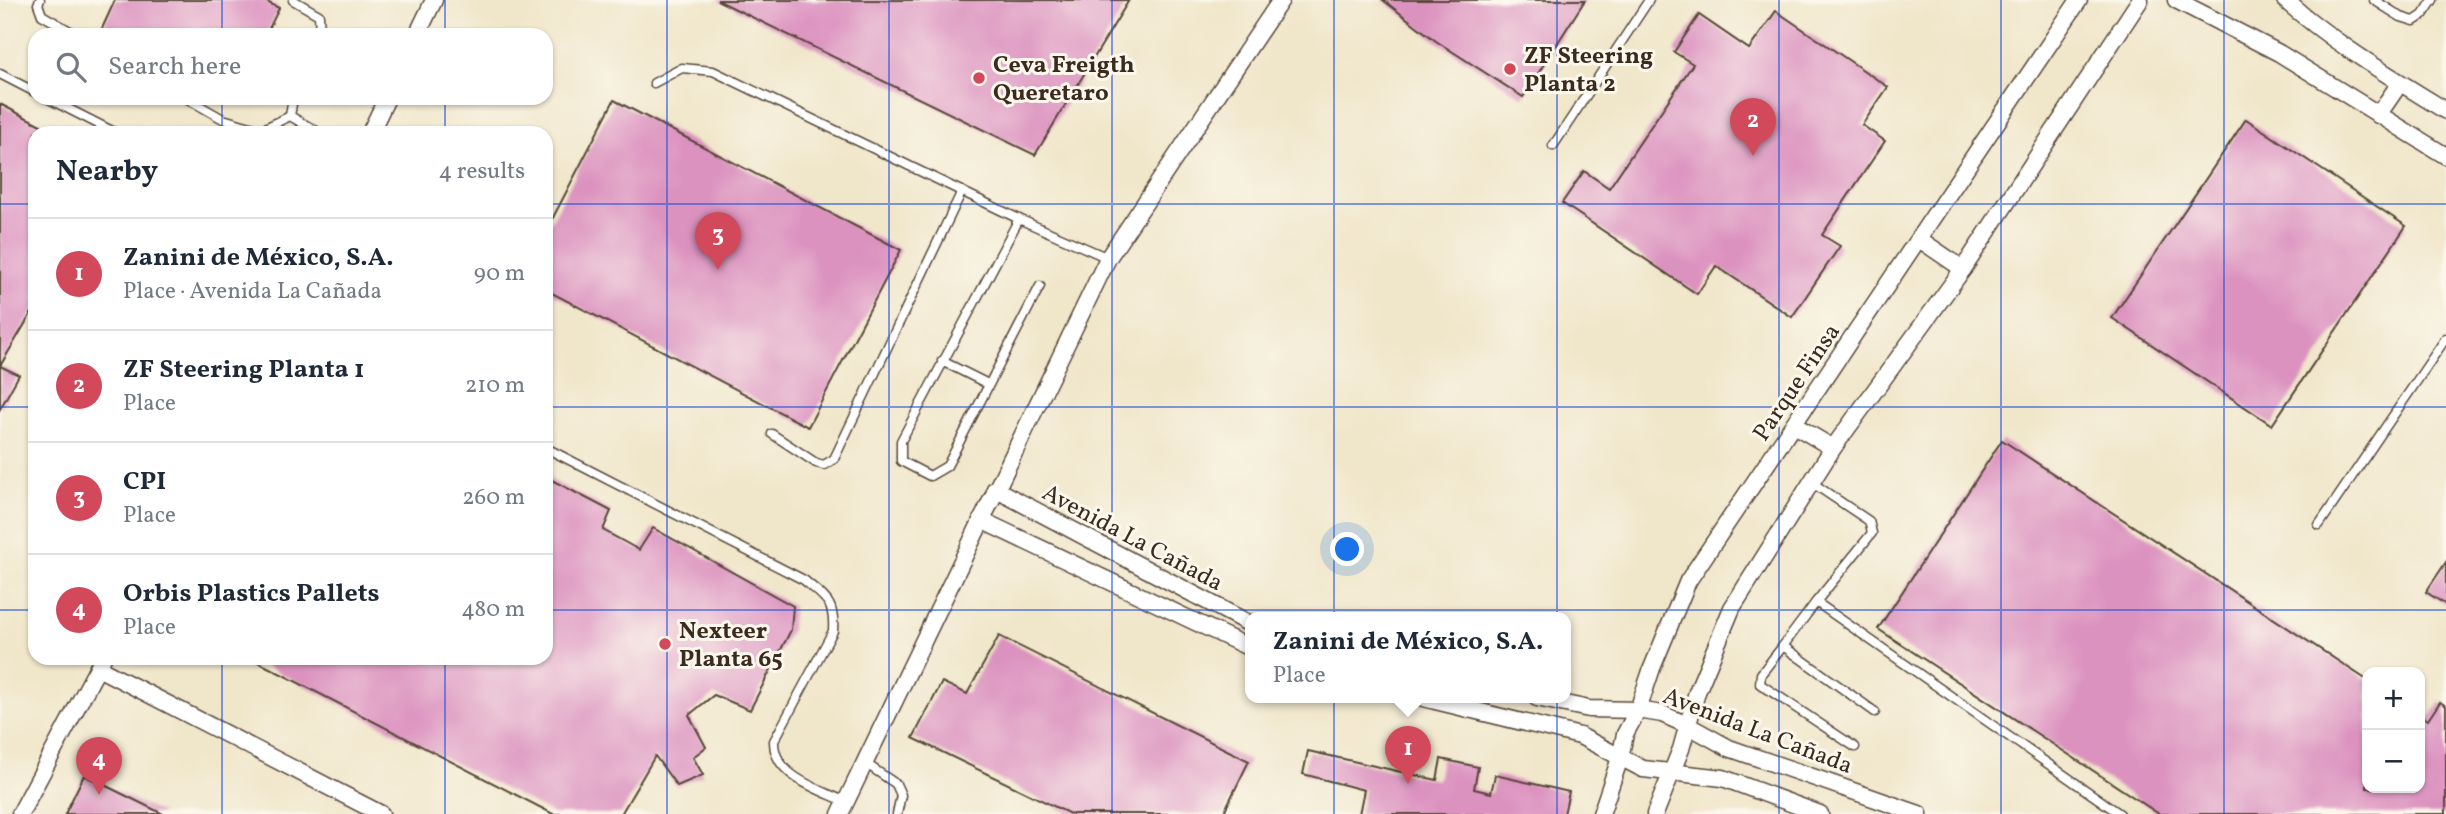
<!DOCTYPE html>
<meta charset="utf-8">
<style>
body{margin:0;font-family:Vollkorn,serif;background:#f6f6f7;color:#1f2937}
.controls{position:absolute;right:21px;bottom:21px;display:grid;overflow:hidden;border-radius:14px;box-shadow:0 2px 5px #0004}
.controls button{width:63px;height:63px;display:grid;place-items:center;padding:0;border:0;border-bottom:2px solid #e0e1e3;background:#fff;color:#1f2937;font:35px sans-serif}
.you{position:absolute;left:1348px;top:550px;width:24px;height:24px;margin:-18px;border:5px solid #fff;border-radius:50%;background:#1a73e8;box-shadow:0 0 0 10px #1a73e833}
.badge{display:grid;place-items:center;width:46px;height:46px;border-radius:50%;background:#d1495b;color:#fff;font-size:23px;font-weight:700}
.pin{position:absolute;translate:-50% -58px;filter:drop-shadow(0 2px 4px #0008)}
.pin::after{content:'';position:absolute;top:37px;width:24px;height:21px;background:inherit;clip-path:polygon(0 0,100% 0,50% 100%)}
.popup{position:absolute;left:1245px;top:612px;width:326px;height:91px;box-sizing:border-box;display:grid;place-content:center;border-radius:14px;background:#fff;filter:drop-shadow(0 2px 5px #0005);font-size:23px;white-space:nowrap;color:#747a83}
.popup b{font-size:26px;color:#1f2937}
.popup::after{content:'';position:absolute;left:50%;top:100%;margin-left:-14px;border:14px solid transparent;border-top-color:#fff}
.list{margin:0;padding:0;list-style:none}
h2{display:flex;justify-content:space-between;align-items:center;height:91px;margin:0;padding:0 28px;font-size:30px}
h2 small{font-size:23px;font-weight:400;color:#747a83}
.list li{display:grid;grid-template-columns:46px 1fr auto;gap:21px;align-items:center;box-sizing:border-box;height:112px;padding:0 28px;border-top:2px solid #e0e1e3}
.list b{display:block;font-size:26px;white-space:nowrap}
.list p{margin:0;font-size:23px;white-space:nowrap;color:#747a83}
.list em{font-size:23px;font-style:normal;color:#747a83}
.icon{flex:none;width:38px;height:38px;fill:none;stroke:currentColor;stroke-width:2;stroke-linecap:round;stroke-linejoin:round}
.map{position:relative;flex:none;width:2446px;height:814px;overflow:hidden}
.search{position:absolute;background:#fff;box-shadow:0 2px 5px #0004;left:28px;top:28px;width:525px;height:77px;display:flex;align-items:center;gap:18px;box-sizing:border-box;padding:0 24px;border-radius:21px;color:#747a83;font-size:26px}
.panel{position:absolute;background:#fff;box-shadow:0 2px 5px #0004;left:28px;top:126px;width:525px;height:539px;border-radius:21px}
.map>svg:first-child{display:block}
.building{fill:#dc92bf}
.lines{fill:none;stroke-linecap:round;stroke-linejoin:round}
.lane-casing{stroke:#564638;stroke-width:11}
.street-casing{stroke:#564638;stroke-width:19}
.lane{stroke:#fff;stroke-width:8}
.street{stroke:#fff;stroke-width:16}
.grid{fill:none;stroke:#1d4ed8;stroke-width:2;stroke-opacity:0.55}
.poi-dot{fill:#d1495b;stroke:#fbf7ec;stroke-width:2.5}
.labels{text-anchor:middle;stroke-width:6;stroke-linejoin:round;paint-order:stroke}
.poi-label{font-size:24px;font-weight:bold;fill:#3b2a1e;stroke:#fbf7ec;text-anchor:start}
.street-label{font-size:24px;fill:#3b2a1e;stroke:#fbf7ec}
</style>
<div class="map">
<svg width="2446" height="814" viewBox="0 0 2446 814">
<rect width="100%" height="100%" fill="#fbf7ec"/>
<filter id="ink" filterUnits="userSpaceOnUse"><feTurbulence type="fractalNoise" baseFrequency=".0143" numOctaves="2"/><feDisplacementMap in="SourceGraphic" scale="14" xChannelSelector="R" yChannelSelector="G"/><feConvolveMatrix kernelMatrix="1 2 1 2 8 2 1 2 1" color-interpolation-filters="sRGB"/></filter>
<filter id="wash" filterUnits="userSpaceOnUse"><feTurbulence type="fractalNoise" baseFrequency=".00686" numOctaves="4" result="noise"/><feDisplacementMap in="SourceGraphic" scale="28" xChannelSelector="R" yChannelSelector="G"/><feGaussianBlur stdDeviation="1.57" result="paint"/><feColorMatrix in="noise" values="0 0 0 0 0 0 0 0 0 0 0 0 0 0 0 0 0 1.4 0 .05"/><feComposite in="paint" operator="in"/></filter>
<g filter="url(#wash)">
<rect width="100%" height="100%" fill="#f0e6ca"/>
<g id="blocks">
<g class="building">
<path d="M115,0H263L279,8L266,35H99Z"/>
<path d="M717,0H1129L1035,155Z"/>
<path d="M1383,0H1585L1523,97L1436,41Z"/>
<path d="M1776,11L1888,87L1862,125L1885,141L1822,235L1840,246L1792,317L1716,266L1697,294L1562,203L1584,171L1609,188L1693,64L1674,52L1699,15L1749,49Z"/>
<path d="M614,100L901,250L808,427L546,290V231Z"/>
<path d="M0,104L56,133H35V307L0,366Z"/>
<path d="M2246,119L2406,226L2272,425L2112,318Z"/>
<path d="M0,366L19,375L0,409Z"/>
<path d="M2002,440L2367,680V788H2420V715L2428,720L2440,702L2446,706V814H2159L1878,629Z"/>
<path d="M546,477L611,511L603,530L639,550L653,528L793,606L791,630L750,710L714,695L689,715L706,747L693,757L703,775L677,786L655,756L621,814H553L256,661L257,658H546Z"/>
<path d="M2446,562V605L2426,592Z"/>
<path d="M999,636L1249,761L1223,814H1070L913,738L942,682L967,694Z"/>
<path d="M1308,751L1437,780L1441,759L1478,767L1474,789L1491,793L1495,775L1569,792L1564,814H1359L1364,790L1303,774Z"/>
<path d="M84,775L163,814H65Z"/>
</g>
</g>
</g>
<g filter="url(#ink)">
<use href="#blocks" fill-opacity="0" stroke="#564638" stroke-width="2"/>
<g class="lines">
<g class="lane-casing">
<g id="lane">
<path d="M40,0L38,4L42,15L77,35"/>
<path d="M293,0L319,15L320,35"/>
<path d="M2374,0L2401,17L2414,21L2423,15L2433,0"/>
<path d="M0,74L35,92"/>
<path d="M654,83L682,68L713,71L1019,219L1108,258"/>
<path d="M47,98L116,133"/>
<path d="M186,98L223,119L261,130L290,116"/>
<path d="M293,98L290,116L320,133"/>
<path d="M1553,146L1649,0"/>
<path d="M1019,219L901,441V461L930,476L947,466L1040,286"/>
<path d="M942,361L988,384"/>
<path d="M772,434L816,463L824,465L834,459L962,191"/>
<path d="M546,448L804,580C825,598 835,601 833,631L774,741C773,776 819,789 846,802"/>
<path d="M1811,482L1869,521L1872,533L1816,602L2120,814"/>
<path d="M2319,525L2446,338"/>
<path d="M1816,602L1783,646L1875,712"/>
<path d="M1783,646L1761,674L1760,684L1855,747"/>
<path d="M865,763L896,784L901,795L897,814"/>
</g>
</g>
<g class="street-casing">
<g id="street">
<path d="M2176,0L2279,53L2446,156"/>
<path d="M2285,0C2333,43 2391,77 2446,111"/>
<path d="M417,35L434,0"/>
<path d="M2378,115L2400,83"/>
<path d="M370,133L387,98"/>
<path d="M1919,239L1963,269"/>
<path d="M1794,425L1833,448"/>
<path d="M995,489L1250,624"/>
<path d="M981,520L1250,648"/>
<path d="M98,668L381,814"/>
<path d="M1423,698L1580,736L1643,769L1723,778L1820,814"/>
<path d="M1537,698L1589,709L1638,710L1662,714L1687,725L1729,748L1919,814"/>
<path d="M20,814L103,658"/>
<path d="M840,814L1108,258L1281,0"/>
<path d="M1601,814L1620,758L1625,734L1638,710L1652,668L1688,581L2079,0"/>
<path d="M1655,814L1681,749L1697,692L1732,608L1833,448L1963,269L2140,0"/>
</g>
</g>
<use href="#lane" class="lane"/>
<use href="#street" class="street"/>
</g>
</g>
<path class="grid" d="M222,0V35M445,0V35M667,0V814M889,0V814M1112,0V814M1334,0V814M1557,0V814M1779,0V814M2001,0V814M2224,0V814M222,98V133M445,98V133M0,204H35M546,204H2446M0,407H35M546,407H2446M0,610H35M546,610H2446M222,658V814M445,658V814"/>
<g class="poi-dot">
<circle cx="1510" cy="69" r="7"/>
<circle cx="979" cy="78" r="7"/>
<circle cx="665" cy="644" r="7"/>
</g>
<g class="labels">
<g class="poi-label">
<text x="1524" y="63">ZF Steering<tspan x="1524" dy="28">Planta 2</tspan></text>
<text x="993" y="72">Ceva Freigth<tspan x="993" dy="28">Queretaro</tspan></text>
<text x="679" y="638">Nexteer<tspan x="679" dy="28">Planta 65</tspan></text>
</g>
<g class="street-label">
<text transform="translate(1796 382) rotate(-56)" y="8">Parque Finsa</text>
<text transform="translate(1133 537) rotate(28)" y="8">Avenida La Cañada</text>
<text transform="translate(1758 730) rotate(21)" y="8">Avenida La Cañada</text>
</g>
</g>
</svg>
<div class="controls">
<button>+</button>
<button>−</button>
</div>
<div class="you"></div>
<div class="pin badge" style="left:1408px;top:784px">1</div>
<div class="popup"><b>Zanini de México, S.A.</b>Place</div>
<div class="pin badge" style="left:1753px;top:156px">2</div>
<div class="pin badge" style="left:718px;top:270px">3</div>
<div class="pin badge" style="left:99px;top:795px">4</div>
<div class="search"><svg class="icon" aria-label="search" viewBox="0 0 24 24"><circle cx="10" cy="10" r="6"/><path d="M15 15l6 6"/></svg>Search here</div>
<section class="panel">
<h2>Nearby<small>4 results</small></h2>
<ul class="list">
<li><span class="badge">1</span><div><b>Zanini de México, S.A.</b><p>Place · Avenida La Cañada</p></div><em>90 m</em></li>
<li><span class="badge">2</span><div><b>ZF Steering Planta 1</b><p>Place</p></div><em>210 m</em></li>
<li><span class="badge">3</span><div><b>CPI</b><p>Place</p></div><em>260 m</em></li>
<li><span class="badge">4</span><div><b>Orbis Plastics Pallets</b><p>Place</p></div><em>480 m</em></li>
</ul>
</section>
</div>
